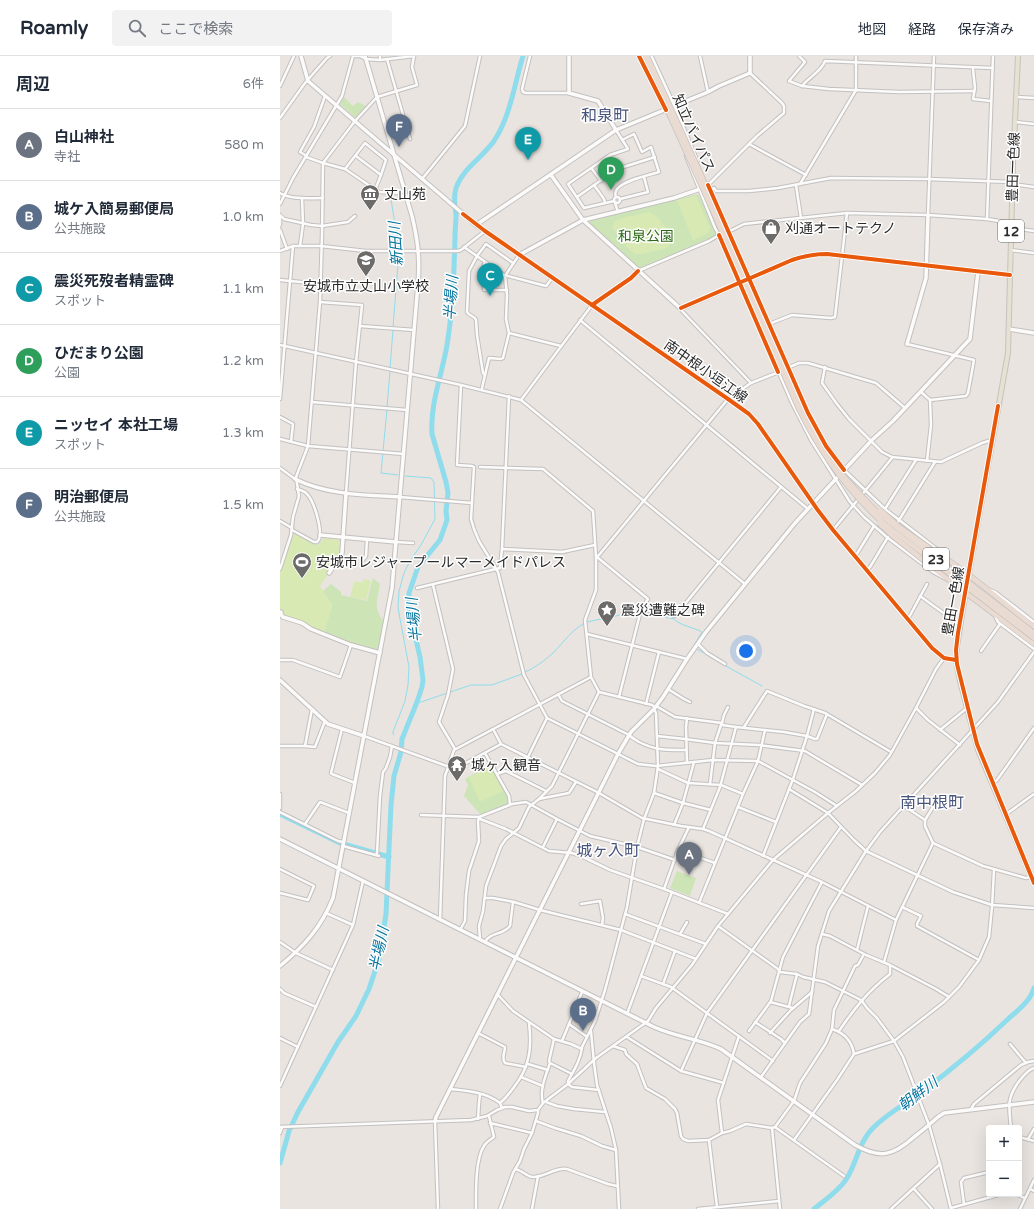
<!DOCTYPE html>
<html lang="ja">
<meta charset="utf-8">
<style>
body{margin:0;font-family:"Varela Round","Noto Sans JP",sans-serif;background:#f2f2f3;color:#1f2937}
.controls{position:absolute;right:12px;bottom:12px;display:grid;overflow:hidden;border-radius:4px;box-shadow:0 4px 16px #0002}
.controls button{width:36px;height:36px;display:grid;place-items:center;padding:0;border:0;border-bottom:1px solid #e0e1e3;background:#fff;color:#1f2937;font:20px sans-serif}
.you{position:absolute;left:466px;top:595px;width:14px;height:14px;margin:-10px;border:3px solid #fff;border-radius:50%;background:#1a73e8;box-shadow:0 0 0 6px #1a73e833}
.badge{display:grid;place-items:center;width:26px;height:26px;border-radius:50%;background:#b45309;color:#fff;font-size:13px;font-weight:700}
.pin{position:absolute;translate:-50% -33px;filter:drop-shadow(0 1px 2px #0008)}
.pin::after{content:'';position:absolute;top:21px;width:14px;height:12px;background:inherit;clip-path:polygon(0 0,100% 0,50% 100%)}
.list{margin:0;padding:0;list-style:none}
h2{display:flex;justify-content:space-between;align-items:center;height:52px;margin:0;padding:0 16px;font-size:17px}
h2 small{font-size:13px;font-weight:400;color:#747a83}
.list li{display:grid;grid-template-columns:26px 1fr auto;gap:12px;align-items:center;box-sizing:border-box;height:72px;padding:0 16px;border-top:1px solid #e0e1e3}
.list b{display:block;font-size:15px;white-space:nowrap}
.list p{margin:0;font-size:13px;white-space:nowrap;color:#747a83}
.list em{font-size:13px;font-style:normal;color:#747a83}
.icon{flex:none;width:22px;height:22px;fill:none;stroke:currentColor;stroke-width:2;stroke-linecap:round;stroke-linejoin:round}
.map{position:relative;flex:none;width:754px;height:1153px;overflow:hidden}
header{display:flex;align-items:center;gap:24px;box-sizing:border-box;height:56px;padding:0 20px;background:#fff;border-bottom:1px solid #e0e1e3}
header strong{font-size:19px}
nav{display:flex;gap:22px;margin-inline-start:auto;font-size:14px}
.search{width:280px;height:36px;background:#f2f2f3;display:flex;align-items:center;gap:10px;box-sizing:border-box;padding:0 14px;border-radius:4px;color:#747a83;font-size:15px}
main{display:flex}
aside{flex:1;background:#fff}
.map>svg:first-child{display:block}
.green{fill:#cde5b6}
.pitch{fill:#d9e9b4}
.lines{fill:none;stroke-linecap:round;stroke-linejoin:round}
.stream{stroke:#8fdced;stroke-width:1}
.river{stroke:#8fdced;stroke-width:5}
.street-casing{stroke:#c2c0c1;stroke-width:4.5}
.secondary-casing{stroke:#c2c0c1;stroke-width:5.5}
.primary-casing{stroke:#c4c3c1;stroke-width:6}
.highway-casing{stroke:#c4c3c1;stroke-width:6}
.street{stroke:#fcfbfa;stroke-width:2.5}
.secondary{stroke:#fcfbfa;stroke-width:3.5}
.primary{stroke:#e7e1d2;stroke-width:4}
.highway{stroke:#e9dbd2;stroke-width:4.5}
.highway-bridge-casing{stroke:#c4c3c1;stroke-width:6;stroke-linecap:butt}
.highway-bridge{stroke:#e9dbd2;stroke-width:4.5}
.cycleway-casing{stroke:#fff;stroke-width:6}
.cycleway{stroke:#e8590c;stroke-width:4}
.labels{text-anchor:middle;stroke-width:3;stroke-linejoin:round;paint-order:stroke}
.shield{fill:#fff;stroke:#6a6a6a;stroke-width:1}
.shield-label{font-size:13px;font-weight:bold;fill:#2a2a2a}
.street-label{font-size:14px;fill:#2a2a2a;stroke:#fff}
.poi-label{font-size:14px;fill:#2a2a2a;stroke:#fff;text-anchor:start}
.park-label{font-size:14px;fill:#2e6917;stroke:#fff}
.water-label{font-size:15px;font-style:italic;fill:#08759f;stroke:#fff}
.quarter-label{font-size:16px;fill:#48557c;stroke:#fff}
</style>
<header>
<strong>Roamly</strong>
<div class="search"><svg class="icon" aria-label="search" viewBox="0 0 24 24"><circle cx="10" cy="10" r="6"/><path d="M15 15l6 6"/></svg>ここで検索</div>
<nav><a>地図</a><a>経路</a><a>保存済み</a></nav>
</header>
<main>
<aside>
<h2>周辺<small>6件</small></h2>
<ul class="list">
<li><span class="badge" style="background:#6b7280">A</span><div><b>白山神社</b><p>寺社</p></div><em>580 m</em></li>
<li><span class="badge" style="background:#5c6f8a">B</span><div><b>城ケ入簡易郵便局</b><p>公共施設</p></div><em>1.0 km</em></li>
<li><span class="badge" style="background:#0f9aa8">C</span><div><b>震災死歿者精霊碑</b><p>スポット</p></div><em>1.1 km</em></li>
<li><span class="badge" style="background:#2e9e5b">D</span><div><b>ひだまり公園</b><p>公園</p></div><em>1.2 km</em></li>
<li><span class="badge" style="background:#0f9aa8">E</span><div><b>ニッセイ 本社工場</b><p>スポット</p></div><em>1.3 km</em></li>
<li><span class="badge" style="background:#5c6f8a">F</span><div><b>明治郵便局</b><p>公共施設</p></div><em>1.5 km</em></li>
</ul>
</aside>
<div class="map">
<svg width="754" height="1153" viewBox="0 0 754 1153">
<rect width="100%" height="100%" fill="#e9e4df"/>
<g class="green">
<path d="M64,41L73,50L78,46L86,50L76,62L60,48Z"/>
<path d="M418,138L439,179L358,215L309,166L317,162Z"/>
<path d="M93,522L100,528C97,546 93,551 104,566L99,593L98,594L74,588L44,577L52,549L43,535L51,528L61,536V539L87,545Z"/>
<path d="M210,709L229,742L228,748L201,759L184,740L188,729L185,723Z"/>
<path d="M397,815L416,822L410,840L390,832Z"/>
</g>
<g class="pitch">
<path d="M416,140L430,172L428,177L413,184L397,144Z"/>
<path d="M369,156L375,159L393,179L392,186L387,192L361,198H355L344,188L333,172L334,166L339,163Z"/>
<path d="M13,477H14L38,489L44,482L61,484V498L40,530L52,549L44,577L21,565L0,560V516Z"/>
<path d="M83,523L91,525L86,544L70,541L74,525L82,527Z"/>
<path d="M210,710L223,735L202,745L199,744L189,722Z"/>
</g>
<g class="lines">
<g class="stream">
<path d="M110,137L119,193"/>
<path d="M113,271L119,196"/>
<path d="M110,312L113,274"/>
<path d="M107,351L110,315"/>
<path d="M103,395L107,354"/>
<path d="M103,397L101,417L118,419"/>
<path d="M417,593L438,605"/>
<path d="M444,609L482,630"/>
<path d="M245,616C255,612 265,604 273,597C284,586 293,572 307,566L359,555L394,563C401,570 413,571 422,576L413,591"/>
<path d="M137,646H141L191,629H212L242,618"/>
<path d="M114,679L113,678V676L125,645L128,629L129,611L118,552L119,535L124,517L130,505L141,489L155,463L154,426L151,422L125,420"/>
<path d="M120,682L122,683"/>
</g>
<g class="river">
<path d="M0,758L60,787"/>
<path d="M67,789L109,801"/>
<path d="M0,1107L9,1075L18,1056L58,986L76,960L89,933L99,903L106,858L111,749L114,720L121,696L122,683L137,646L142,631L143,624L140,601L129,554V537L138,511L160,484L167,464L166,455L168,437L166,426L152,378C150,347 162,319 167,289C173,253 174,217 175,180C175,173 176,166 176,159C175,150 173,141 176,132C183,112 202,102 214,85C231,59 234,29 243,0"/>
<path d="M534,1153C545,1144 560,1134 567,1122C577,1106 579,1085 594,1071C608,1057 627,1047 643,1035C672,1013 701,989 727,964C738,954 750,946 754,932"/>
</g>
<g class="street-casing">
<g id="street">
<path d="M75,0H80L86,3L100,4V0"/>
<path d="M250,0L242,33L243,36L246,37H289"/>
<path d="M359,0L375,32"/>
<path d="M420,0L428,36"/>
<path d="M519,0L525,6L509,25L522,30L549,33L619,36L694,35"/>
<path d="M107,3L130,83"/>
<path d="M100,4L134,0"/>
<path d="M693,13L695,32L693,43L711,45"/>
<path d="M0,30L14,0"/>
<path d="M522,30C529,21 541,16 545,5L713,12"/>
<path d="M737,41L754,42"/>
<path d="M0,62L25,27L47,2L50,0"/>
<path d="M735,66L754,68"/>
<path d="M469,88L526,119"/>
<path d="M27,100L20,96L34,71L45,40"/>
<path d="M76,100L101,119"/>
<path d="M406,100L435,172L439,179L512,347L531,384L570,446L584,461L608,482L653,516L664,522"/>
<path d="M26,101L43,107L65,113L99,136L117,137L124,135"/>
<path d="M65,113L85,87L106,104L101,119L95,134"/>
<path d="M312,113L321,125"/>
<path d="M142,123L185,70L200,0"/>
<path d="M520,128L576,34V0"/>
<path d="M733,128L754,131"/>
<path d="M314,129L324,143L325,147"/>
<path d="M428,129L477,80L504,57V50L502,47L470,17"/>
<path d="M516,129L521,162"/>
<path d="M430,135L434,132L436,135H469L498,132L551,122L648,123L732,126"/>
<path d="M0,137C13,144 29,142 43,142"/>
<circle cx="337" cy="144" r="3"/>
<path d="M297,141L337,113L375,101"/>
<path d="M336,141C335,139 335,137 336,135C340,125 369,119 379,116L371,91L362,96L354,78L342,84"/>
<path d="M340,143L368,136L364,121"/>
<path d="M334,145L304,152L288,128L330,99L348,93L336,74"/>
<path d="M335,147L338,156"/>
<path d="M0,148L13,122L62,40L73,0"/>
<path d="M0,159L4,163L31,169L42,170L68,166L75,160"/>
<path d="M648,159L654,0"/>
<path d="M707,163L713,0"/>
<path d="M0,169V160"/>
<path d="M732,172L754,175"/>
<path d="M0,174L7,193"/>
<path d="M448,176L464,168L567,157L648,159L707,163L731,167"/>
<path d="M20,190L23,168L22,142"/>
<path d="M184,191L224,219L266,230L267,229L272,222"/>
<path d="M731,194L754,197"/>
<path d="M0,195L13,190H41L86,195H178L181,194L205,175"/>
<path d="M205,206L204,208V234H227"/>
<path d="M0,224L41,228"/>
<path d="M40,246L82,249L76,306L66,437"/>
<path d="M401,252L402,255L471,327"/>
<path d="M300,264L528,453"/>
<path d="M489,268L512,259L551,262L555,261L567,157"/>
<path d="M80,270L134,274"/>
<path d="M229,277L281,290"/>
<path d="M627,288L694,304L688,337L686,340L650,344L641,336"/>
<path d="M0,289L181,329L241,344L465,528"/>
<path d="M545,311L542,327L557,348L569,363L602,396L612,401L661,406L702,387L712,384"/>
<path d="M507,312L519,307H528L596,327L625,352"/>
<path d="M205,319L203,317L197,279L196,264C195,260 189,260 187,256L189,215L197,200L206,188L233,207"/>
<path d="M181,329L177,409L192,410L194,411L191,463L194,473L199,485L218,516L244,619L267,662L358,708L376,710L433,704L478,705L535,736L557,750"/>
<path d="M202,334V332L209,302L221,303L223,302L229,277L226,263L227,239L225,220L239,199"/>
<path d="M0,343L13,190"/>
<path d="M241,344L312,249L351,222L358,215L429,185L439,179"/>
<path d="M32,346L127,354"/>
<path d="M0,361L13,368L11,386"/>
<path d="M0,383L28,390L124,398"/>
<path d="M647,405L651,369L650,344"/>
<path d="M200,411L263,413L313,455L316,501V534L305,564L311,621L319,636L372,649L375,651"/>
<path d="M0,412L15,423"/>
<path d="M564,414L605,453L658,494L660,498"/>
<path d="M120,441L192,447"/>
<path d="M605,453L636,404"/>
<path d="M0,465L12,472"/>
<path d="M616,469L655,406"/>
<path d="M12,474L34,486H37C45,479 34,444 26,437C24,435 20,434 17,433"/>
<path d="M553,474L612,402"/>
<path d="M116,486L133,487"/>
<path d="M222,493L282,496L315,489"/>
<path d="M316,501L319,499L448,343L471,327L499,316"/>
<path d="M317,501L368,543L361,554L339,641"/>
<path d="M575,501L594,470"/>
<path d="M83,504L86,500L87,484"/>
<path d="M0,513L11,479L13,461L19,440L16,421L28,390L40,246L42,179L43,107L75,65L97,41L137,29L132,11L134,0"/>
<path d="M587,514L590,511L608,481"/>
<path d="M153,529L173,613L168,639L159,666L175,693"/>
<path d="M137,532L220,512L222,493L229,340"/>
<path d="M710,534L715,536L754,566"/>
<path d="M640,540L680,569"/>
<path d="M361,553L395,560L501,431"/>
<path d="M715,560L718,566L754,593"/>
<path d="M628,563L647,528"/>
<path d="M307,578L407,603"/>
<path d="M418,588L427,597L445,608"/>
<path d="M701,595L720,568"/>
<path d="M0,604H13L60,621L71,589"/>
<path d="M388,633L404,643L410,646"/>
<path d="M278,638L282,645L349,679C352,682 356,684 359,686C377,695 388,694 406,694"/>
<path d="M366,648L379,596"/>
<path d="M376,650L395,661L442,667V669L456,671"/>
<path d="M636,652L648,664L680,689"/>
<path d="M534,653L527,680L535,683H537L547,658"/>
<path d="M407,662L406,671L407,707"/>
<path d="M442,667L444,659L448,651"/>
<path d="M464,671L487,635L524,650L545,657L611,696"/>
<path d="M62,673L51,717L52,718L75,727"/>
<path d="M213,673L221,688L319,737L362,762L401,770L423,773L429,775L542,826L616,864"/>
<path d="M660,674L687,652"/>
<path d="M84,680L175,713L221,688"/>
<path d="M377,680L405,683L435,687L479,689L525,695L582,729"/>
<path d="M0,690H25L35,691L45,665"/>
<path d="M25,690L32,653"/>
<path d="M205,697L229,740L230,748"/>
<path d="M248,701L267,662"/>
<path d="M378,713L408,727L441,729L463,738"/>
<path d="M217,718L226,715L266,735"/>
<path d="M430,728L435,687L441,669L442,668"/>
<path d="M712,728L717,724L754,672"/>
<path d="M509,733L548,757L574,784L586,795L673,836L712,849L754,852"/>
<path d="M374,737L403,747L431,754"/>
<path d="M0,738V752"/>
<path d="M259,743L289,737L296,726"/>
<path d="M658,743L645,764V770L653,787L703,810L746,822L751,821"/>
<path d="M624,750L645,764"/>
<path d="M458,751L496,766"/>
<path d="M0,756L58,785L63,786"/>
<path d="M141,759L199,761L232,748L246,746L277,763L310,780L357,791L395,804"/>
<path d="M725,759L754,738"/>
<path d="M199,761L200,763L226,773L269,795L292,797L301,800L330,814L384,833L448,858"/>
<path d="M25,768L40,746L69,757"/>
<path d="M394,769L403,747L414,706"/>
<path d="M423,773L440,731L456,671L504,676L527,680L513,723L483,800"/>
<path d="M63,790L99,800"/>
<path d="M263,791L277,763"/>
<path d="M398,794L435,807"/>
<path d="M96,799L97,797L100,740L103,716L106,712L110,701L112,690"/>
<path d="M0,813L34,830L28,844L0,837"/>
<path d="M384,833L398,794L409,771"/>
<path d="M205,842H213L234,846L260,854L341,874L416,903"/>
<path d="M419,847L463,738L478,705L485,674"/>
<path d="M301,848L320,845L323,862L322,869"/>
<path d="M622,851L641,860L637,868V870L699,904"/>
<path d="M46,857L73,869"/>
<path d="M345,858L426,888"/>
<path d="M160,864L165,720L174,694L311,621"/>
<path d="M438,870L498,913L500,916L517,918L523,921L545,926L579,943L582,945L587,952L597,962L614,985L623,1001L649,1069L660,1108L671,1153"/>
<path d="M180,874L185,865L186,839L189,815L199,785L198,765L199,762"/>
<path d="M400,878L407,866"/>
<path d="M542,878L550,880L586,899L610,909L656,933L669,941"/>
<path d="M200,883L199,870L203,855L206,830L221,790L226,783L239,772L249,751L259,743L272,730L319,636"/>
<path d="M0,886L16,897L53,914"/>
<path d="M205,886C210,876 223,879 230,870L233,846"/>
<path d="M577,894L588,850"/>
<path d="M604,906L616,864L653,787"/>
<path d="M361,920L391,931L493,1005"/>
<path d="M383,928L395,895"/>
<path d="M0,933L4,937L36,951"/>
<path d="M217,938L233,955L274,983L291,988L302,993"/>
<path d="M490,946L513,952"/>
<path d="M509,950L517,918"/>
<path d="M347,958L392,836"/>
<path d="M475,966L501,983L505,987"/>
<path d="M289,968L306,980"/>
<path d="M552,973C564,977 572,985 574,998"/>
<path d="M311,975L314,1007L317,1029L331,1072L336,1094L339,1153"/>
<path d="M469,975L491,945L503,901L542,826"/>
<path d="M559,975C574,953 588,935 610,918V910"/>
<path d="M198,977L225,991C225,997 221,1002 225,1007L246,1011"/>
<path d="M490,977L511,954L532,936"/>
<path d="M347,981L401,1015L444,1027"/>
<path d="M0,982L18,991"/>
<path d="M282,985L302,936"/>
<path d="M730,988L746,1007"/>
<path d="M333,990L345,994L346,998L357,1008L366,1032L385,1043L395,1053L397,1057L401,1080L403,1083L408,1085L429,1084L442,1077L450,1075L466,1068L492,1072L495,1071L514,1045L520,1027L546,987L552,973L554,954L575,910L578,909L584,898"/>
<path d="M270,1007L292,1018"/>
<path d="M248,1008L268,1014"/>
<path d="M401,1015L427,957L561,771"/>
<path d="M241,1021L263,1030"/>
<path d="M481,1021L520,966L529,958L538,890L549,855L586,795L600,776L718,646L754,596"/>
<path d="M0,1030L73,869L83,825"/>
<path d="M170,1033C187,1035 206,1036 220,1047"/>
<path d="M319,1034L292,1031L288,1028V1025C294,1014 301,1003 302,991L315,965L325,934L347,851L357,791L364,763L374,737L378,710L376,657L374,653"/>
<path d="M266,1046L277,1050L294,1053L325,1056"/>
<path d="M263,1047C259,1034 266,1019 270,1007L269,1005L274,983"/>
<path d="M222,1052L220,1047C227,1041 229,1038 234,1031C250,1011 252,991 249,967"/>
<path d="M691,1053L694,1048L741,1009L748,1006L754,1005"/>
<path d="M198,1063L199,1047L200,1038"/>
<path d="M155,1065L158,1153"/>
<path d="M256,1065L275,1072L301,1080L322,1090L336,1094"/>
<path d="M210,1067L252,1077"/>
<path d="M0,1071L191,1064L207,1060L217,1054L225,1051H232L249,1055L258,1054"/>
<path d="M495,1071L564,1120"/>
<path d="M492,1072L500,1153"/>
<path d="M731,1072C729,1051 726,1042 740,1024C744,1019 748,1014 754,1012"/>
<path d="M0,1077L2,1071"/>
<path d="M442,1077L438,1044L459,980"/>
<path d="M739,1081L754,1085"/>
<path d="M748,1083L754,1073"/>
<path d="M429,1084L437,1151"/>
<path d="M514,1084L557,1024L574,998L614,985L664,946L679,931L699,904L709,881L712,851L714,814"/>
<path d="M235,1113C242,1114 246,1120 252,1121C264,1122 275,1111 287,1113L328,1128L337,1130"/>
<path d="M634,1133L652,1153"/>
<path d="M750,1133L754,1135"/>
<path d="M735,1138L745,1142"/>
<path d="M684,1148L681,1126L684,1122L709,1116"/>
<path d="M671,1152L722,1138"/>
<path d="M196,1153C196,1137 195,1103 204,1090C206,1086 210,1084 214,1081L209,1060"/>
<path d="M220,1153L233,1117L240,1105L244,1093L252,1077L258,1057V1054L263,1047L288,1028L316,1002L368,965L376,952L412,909L438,870L493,804L548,757L576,735L595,717L610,699L636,652L656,613L664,602"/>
<path d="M252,1153L258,1120"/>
<path d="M418,1153L499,1145"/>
<path d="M611,1153L660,1108"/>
<path d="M740,1153L754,1124"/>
</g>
</g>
<g class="secondary-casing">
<g id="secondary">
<path d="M21,0L28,25L196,169L448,343L469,358L478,368L537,453L553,474L652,592L664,602L676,604"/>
<path d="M289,0V37L318,45L336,74"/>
<path d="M371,0L394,50L417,105"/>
<path d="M271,119L303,164L400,252L405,251L512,204C524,200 535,198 547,198L730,219"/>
<path d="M196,169L336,74L428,36L439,30L470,17V0"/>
<path d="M239,199L303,164L394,142L423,132"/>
<path d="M490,272L521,343"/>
<path d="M729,273L754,277"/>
<path d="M627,288L646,222L648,159"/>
<path d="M534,368L540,381"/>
<path d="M547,391L564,414"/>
<path d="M15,423C47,439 85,439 120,441"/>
<path d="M40,479L116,486"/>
<path d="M49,517L62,497L66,437"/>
<path d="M1,556V559L3,561L22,567L31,573L71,589L100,597"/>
<path d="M0,624L48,668L84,680"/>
<path d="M0,783L374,971C396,981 420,983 441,993L575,1089C600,1103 613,1100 634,1081C642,1075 650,1068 658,1061L664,1057L754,1046"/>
<path d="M0,910C24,890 41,872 53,842L112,532L138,228C140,203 138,185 132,160L85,0"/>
<path d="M155,1065L156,1061L338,698L351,676L374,653L383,641L407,603L426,576L515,467L592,384L613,365L690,283L698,216"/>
</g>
</g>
<g class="primary-casing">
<g id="primary">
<path d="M687,528L728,297L733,108L738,0"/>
<path d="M686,534L677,590L676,604L680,625L698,694L754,827"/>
</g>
</g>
<g class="highway-casing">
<g id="highway">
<path d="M651,493C688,516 720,544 754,571"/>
<path d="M653,512L754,588"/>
</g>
</g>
<use href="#street" class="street"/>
<use href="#secondary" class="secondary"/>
<use href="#primary" class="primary"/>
<use href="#highway" class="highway"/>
<g class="highway-bridge-casing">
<g id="highway-bridge">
<path d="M363,0L433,155L519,353C540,396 567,434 603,467L754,582"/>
<path d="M367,0L437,154L516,337L535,376L548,397L565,422L591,450L603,461L754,577"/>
<path d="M600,454L618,470L651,493"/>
<path d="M599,467L613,480L653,512"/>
</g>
</g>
<use href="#highway-bridge" class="highway-bridge"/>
<g class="cycleway-casing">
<g id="cycleway">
<path d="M359,0L386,54"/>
<path d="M428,129L528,357L546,390L564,414"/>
<path d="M183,158L205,175L448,343L469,358L478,368L537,453L553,474L652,592L664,602L676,604"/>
<path d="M439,179L498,316"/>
<path d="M312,249L351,222L358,215"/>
<path d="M401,252L512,204C524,200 535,198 547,198L730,219"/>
<path d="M718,350L678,577L676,594L677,608L697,688L754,827"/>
</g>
</g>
<use href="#cycleway" class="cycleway"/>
</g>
<defs>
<g id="museum-pin" transform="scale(1)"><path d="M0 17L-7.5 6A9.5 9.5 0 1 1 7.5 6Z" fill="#6d6b69" stroke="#fff"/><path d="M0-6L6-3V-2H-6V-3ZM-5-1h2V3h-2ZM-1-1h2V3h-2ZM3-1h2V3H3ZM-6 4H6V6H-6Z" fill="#fff"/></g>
<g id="shop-pin" transform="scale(1)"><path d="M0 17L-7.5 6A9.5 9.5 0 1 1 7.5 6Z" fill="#6d6b69" stroke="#fff"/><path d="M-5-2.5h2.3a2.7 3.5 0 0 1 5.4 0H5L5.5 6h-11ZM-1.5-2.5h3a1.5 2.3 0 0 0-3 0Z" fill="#fff"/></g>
<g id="school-pin" transform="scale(1)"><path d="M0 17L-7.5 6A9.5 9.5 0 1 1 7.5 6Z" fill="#6d6b69" stroke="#fff"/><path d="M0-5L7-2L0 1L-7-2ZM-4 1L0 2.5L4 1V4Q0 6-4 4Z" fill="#fff"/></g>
<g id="stadium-pin" transform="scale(1)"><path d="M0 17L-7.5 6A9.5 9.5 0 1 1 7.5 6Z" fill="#6d6b69" stroke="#fff"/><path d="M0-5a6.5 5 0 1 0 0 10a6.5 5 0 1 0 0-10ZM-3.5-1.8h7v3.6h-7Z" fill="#fff"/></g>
<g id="sight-pin" transform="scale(1)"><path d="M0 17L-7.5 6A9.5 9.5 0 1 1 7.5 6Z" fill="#6d6b69" stroke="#fff"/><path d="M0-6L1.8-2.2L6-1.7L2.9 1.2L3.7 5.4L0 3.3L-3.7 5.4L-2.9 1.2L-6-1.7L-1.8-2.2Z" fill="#fff"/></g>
<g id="temple-pin" transform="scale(1)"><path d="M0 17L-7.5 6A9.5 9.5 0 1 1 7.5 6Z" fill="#6d6b69" stroke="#fff"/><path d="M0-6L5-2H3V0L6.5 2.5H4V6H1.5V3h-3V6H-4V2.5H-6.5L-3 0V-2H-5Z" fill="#fff"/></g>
</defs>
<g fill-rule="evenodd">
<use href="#museum-pin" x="90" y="138"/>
<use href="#shop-pin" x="491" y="172"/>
<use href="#school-pin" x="86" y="204"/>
<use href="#stadium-pin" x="22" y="506"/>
<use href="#sight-pin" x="327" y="554"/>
<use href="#temple-pin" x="177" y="709"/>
</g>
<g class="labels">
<g class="shield">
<rect x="718" y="164" width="26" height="22" rx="3"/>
<rect x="643" y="492" width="26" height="22" rx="3"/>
</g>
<g class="shield-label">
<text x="731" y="180">12</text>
<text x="656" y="508">23</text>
</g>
<g class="street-label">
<text transform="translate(414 77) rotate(66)" y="5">知立バイパス</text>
<text transform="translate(733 111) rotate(-88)" y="5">豊田一色線</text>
<text transform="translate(426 315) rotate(35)" y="5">南中根小垣江線</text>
<text transform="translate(673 545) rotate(-80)" y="5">豊田一色線</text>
</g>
<g class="poi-label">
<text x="104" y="143">丈山苑</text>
<text x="505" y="177">刈通オートテクノ</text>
<text x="86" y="235" text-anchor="middle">安城市立丈山小学校</text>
<text x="36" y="511">安城市レジャープールマーメイドパレス</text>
<text x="341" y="559">震災遭難之碑</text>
<text x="191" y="714">城ヶ入観音</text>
</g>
<g class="park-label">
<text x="366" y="185">和泉公園</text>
</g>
<g class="water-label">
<text transform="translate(116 188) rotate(-94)" y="5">新田川</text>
<text transform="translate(171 242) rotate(-86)" y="5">半場川</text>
<text transform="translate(134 564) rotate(-96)" y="5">半場川</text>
<text transform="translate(99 893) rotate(-78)" y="5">半場川</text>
<text transform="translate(638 1038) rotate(-37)" y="5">朝鮮川</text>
</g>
<g class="quarter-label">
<text x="325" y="65">和泉町</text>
<text x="652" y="752">南中根町</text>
<text x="328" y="800">城ヶ入町</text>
</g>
</g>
</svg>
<div class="controls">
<button>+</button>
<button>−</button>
</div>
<div class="you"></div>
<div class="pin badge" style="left:409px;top:819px;background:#6b7280">A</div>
<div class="pin badge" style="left:303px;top:975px;background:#5c6f8a">B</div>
<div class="pin badge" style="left:210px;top:240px;background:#0f9aa8">C</div>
<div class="pin badge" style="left:331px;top:134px;background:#2e9e5b">D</div>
<div class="pin badge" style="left:248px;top:104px;background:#0f9aa8">E</div>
<div class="pin badge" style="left:119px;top:91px;background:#5c6f8a">F</div>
</div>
</main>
